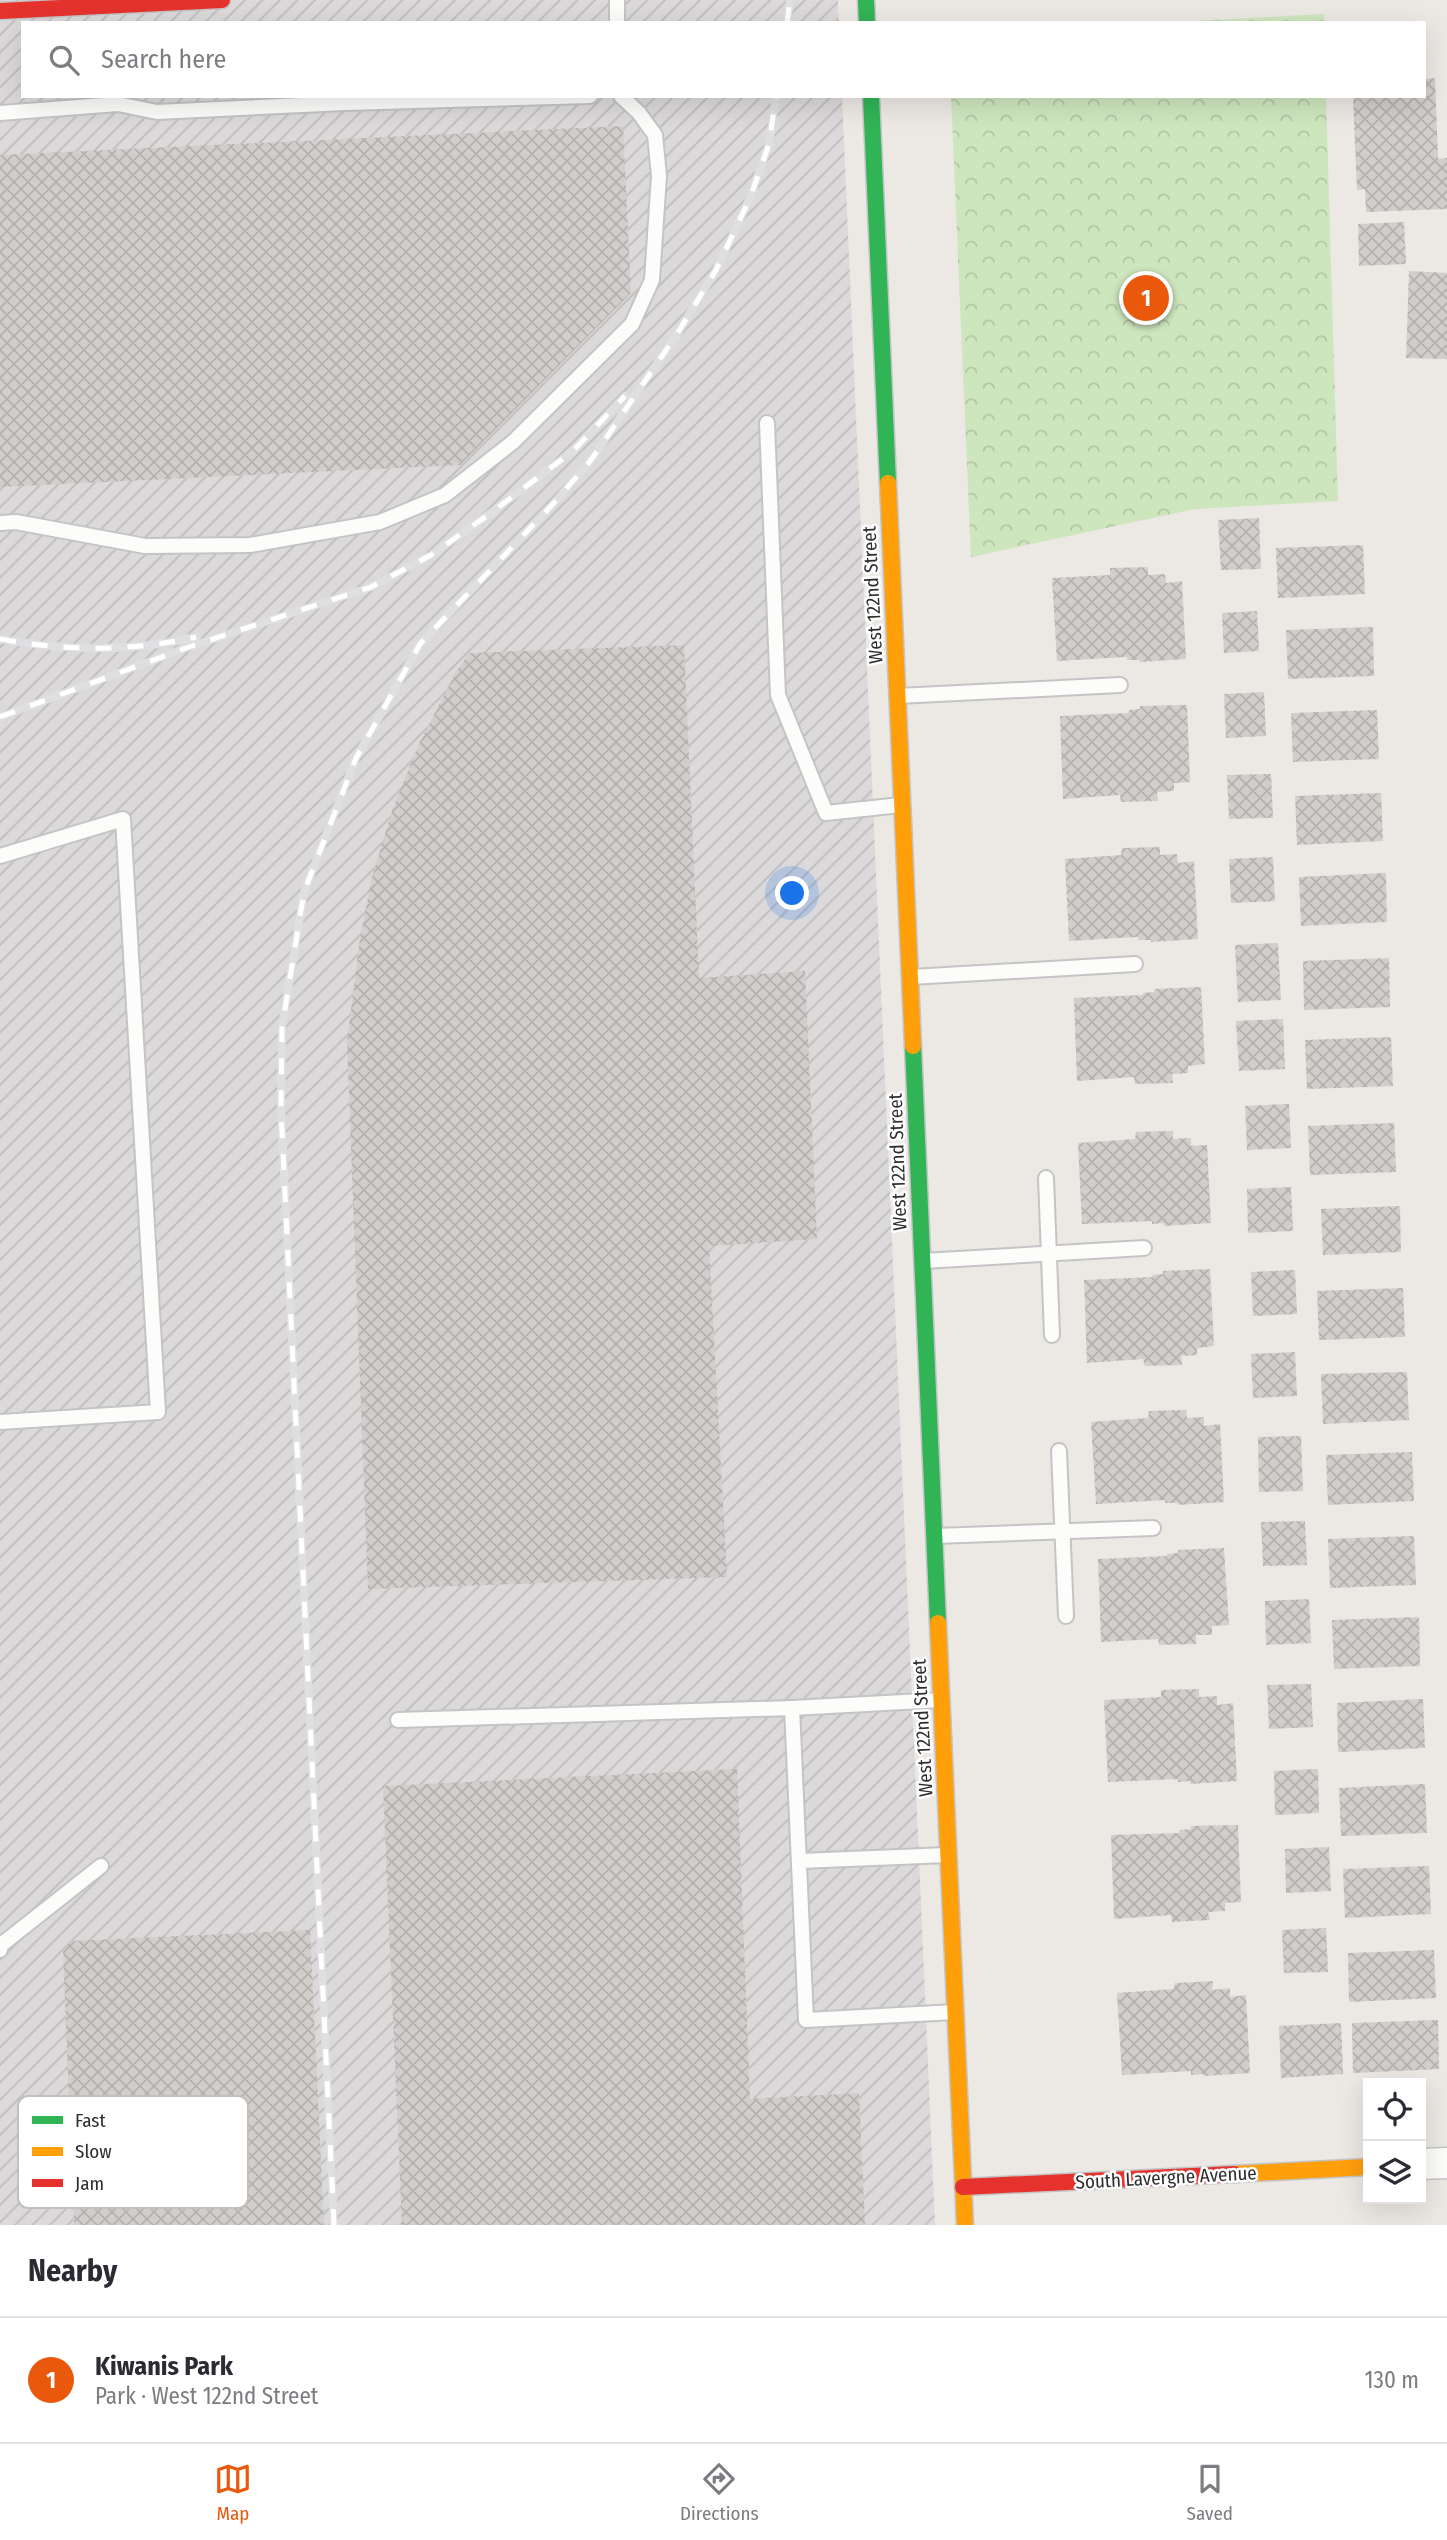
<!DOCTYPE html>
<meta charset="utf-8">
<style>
body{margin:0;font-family:"Fira Sans Condensed",sans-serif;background:#f7f7f7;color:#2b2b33}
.controls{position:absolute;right:21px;bottom:21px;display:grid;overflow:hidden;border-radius:0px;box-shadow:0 7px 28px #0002}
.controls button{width:63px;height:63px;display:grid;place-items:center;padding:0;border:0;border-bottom:2px solid #e1e1e2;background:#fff;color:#2b2b33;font:35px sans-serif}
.you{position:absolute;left:793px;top:894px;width:24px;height:24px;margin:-18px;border:5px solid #fff;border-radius:50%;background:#1a73e8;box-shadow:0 0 0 10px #1a73e833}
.badge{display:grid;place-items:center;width:46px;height:46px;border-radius:50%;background:#ea580c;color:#fff;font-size:23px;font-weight:700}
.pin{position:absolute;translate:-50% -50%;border:4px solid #fff;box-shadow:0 2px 7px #0006}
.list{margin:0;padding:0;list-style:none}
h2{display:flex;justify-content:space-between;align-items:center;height:91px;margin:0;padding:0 28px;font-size:30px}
h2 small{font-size:23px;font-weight:400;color:#7c7c81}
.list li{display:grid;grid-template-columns:46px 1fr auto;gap:21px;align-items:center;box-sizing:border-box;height:126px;padding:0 28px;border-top:2px solid #e1e1e2}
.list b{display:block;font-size:26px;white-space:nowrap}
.list p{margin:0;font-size:23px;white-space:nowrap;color:#7c7c81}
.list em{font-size:23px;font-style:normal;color:#7c7c81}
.icon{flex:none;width:38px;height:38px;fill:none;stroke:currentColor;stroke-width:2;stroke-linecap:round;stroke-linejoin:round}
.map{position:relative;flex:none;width:1447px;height:2225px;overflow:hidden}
.search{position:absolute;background:#fff;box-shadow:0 7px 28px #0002;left:21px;right:21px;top:21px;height:77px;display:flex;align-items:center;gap:18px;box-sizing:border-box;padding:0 24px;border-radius:0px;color:#7c7c81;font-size:26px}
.sheet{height:217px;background:#fff}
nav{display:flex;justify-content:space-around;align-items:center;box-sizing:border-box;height:98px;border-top:2px solid #e1e1e2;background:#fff;font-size:19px;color:#7c7c81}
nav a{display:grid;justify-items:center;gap:4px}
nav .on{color:#ea580c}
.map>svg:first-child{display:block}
.industrial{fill:url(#industrial-furrows)}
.forest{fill:url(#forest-crowns)}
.building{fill:url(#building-cross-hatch)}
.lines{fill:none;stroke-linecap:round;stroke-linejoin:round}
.lane-casing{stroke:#c5c4c5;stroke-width:18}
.street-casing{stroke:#c5c4c5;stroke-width:33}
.fast-casing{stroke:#c5c4c5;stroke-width:19}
.slow-casing{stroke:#c5c4c5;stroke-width:19}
.jam-casing{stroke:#c5c4c5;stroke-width:19}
.lane{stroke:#fcfcfb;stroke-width:14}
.street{stroke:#fcfcfb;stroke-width:30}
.fast{stroke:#30b455;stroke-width:16}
.slow{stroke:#ff9f0a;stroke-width:16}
.jam{stroke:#e5322d;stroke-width:16}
.rail-casing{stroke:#dfdfe1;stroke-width:8}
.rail{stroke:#fff;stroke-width:5;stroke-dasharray:16;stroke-linecap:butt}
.labels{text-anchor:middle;stroke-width:5;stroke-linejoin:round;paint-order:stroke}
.street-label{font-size:19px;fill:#2e2e2e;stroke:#fff}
.key{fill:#fff;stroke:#c0c0c0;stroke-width:2}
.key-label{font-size:19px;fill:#2e2e2e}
</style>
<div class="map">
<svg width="1447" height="2225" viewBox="0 0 1447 2225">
<defs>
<pattern id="industrial-furrows" width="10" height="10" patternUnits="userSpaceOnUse" patternTransform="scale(1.75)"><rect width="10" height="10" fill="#dcd9db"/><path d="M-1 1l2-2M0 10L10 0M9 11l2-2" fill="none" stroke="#bdbbbc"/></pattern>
<pattern id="forest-crowns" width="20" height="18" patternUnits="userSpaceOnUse" patternTransform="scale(1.75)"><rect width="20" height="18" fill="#cee6be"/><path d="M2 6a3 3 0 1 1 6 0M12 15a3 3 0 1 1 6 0" fill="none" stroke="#b1c6a4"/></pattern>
<pattern id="building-cross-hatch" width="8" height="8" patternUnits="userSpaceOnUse" patternTransform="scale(1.75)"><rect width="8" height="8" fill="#d1cecb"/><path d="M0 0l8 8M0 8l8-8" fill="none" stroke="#b4b1af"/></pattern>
</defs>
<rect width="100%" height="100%" fill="#ece8e4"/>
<path class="industrial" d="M0,0H838L839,23H23V96H842L935,2225H0Z"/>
<g class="forest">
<path d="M1324,14V23H1158Z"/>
<path d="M951,96H1326L1338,501L1195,509L971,557Z"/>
</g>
<g class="building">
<path d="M1435,78L1438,159L1447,158V209L1366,212L1365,189L1357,190L1353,96H1424V79Z"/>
<path d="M623,126L631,293L460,465L0,487V155Z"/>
<path d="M1404,222L1406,264L1359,266L1358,224Z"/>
<path d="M1409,271L1447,273V359L1406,358Z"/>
<path d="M1259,518L1261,569L1221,570L1218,520Z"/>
<path d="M1363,545L1365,594L1278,598L1276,548Z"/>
<path d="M1148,567V575L1165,574L1166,583L1182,581L1186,659L1140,662L1139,660H1127V657L1057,661L1052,578L1110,575V568Z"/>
<path d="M1257,611L1259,651L1224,653L1222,613Z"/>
<path d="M1373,627L1374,676L1288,679L1286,630Z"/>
<path d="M684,645L699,978L805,971L817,1239L709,1246L727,1577L368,1589L347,1042L360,938L372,877L393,808L419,744L456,672L469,653Z"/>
<path d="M1264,692L1266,736L1226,738L1224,694Z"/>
<path d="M1187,705L1190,782L1174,783V791L1157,792L1158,801L1121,802L1120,795L1063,799L1060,716L1128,713L1129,710L1140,709V706Z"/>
<path d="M1377,710L1379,759L1293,762L1291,713Z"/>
<path d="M1271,774L1273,818L1229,819L1227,775Z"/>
<path d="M1381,793L1383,841L1297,845L1295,796Z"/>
<path d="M1160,847V855L1177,854L1178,863L1194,861L1198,939L1151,942V940H1138V937L1069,941L1065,859L1121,855L1122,848Z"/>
<path d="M1273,857L1275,901L1231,903L1229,859Z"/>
<path d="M1386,873L1387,922L1301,926L1299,877Z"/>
<path d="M1278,943L1281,1000L1238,1002L1235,945Z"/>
<path d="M1389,958L1390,1007L1304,1010L1303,961Z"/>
<path d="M1201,987L1205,1064L1188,1066V1073L1172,1074L1173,1083L1135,1084L1134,1077L1077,1081L1074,998L1143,995V993L1154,992V989Z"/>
<path d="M1283,1019L1285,1069L1239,1071L1236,1021Z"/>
<path d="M1391,1037L1393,1086L1307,1089L1305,1040Z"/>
<path d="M1289,1104L1291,1148L1247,1150L1245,1106Z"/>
<path d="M1394,1123L1396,1172L1310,1175L1308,1126Z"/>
<path d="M1173,1131V1139L1191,1138V1146L1207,1145L1211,1223L1164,1226V1223L1152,1224V1221L1082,1224L1078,1143L1135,1139L1136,1132Z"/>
<path d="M1291,1187L1293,1231L1248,1233L1247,1189Z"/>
<path d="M1400,1206L1401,1252L1323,1255L1321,1209Z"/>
<path d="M1210,1269L1214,1346L1197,1348V1355L1181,1356L1182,1365L1145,1366L1143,1359L1087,1363L1084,1280L1152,1277L1153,1275L1163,1274V1271Z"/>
<path d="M1295,1270L1297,1314L1253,1316L1251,1272Z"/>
<path d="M1403,1288L1405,1337L1319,1340L1317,1291Z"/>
<path d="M1295,1352L1297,1396L1253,1398L1251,1354Z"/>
<path d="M1407,1372L1409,1420L1323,1424L1321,1374Z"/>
<path d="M1186,1410L1187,1418L1204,1417V1426L1220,1424L1224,1502L1178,1505V1503H1165V1500L1096,1504L1091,1422L1148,1418L1149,1411Z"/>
<path d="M1301,1436L1303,1491L1259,1492L1258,1437Z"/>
<path d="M1412,1452L1414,1501L1328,1505L1326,1455Z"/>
<path d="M1305,1521L1307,1565L1263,1566L1261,1522Z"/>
<path d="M1414,1536L1416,1585L1330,1588L1328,1539Z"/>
<path d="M1224,1548L1229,1625L1212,1626V1635H1196V1644L1159,1645L1158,1639L1101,1642L1098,1559L1167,1556V1554L1178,1553V1550Z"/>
<path d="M1309,1599L1311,1643L1266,1645L1265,1601Z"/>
<path d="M1419,1617L1420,1666L1334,1669L1332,1620Z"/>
<path d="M1311,1684L1313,1727L1269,1729L1267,1685Z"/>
<path d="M1199,1689V1697L1217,1696V1705L1233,1703L1237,1781L1190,1784V1781L1178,1782V1779L1108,1782L1104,1700L1161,1697V1690Z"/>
<path d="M1423,1699L1425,1748L1338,1752L1337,1703Z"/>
<path d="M737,1769L750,2099L859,2093L865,2225H402L383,1786Z"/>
<path d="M1318,1769L1319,1813L1275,1815L1274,1771Z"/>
<path d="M1425,1784L1427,1833L1341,1836L1339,1788Z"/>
<path d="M1238,1825L1241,1902L1225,1903V1911L1208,1912L1210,1920L1172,1922L1171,1915L1114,1919L1111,1835L1179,1833L1180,1830L1191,1829V1826Z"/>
<path d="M1329,1847L1331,1891L1286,1893L1285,1849Z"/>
<path d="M1429,1866L1431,1914L1345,1918L1343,1869Z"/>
<path d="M1326,1928L1328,1972L1284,1973L1282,1930Z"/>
<path d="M310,1930L324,2225H74L63,1951L71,1941Z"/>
<path d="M1434,1950L1436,1998L1349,2002L1348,1953Z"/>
<path d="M1213,1981L1212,1990L1230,1988V1997L1246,1995L1250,2073L1204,2076L1203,2074L1191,2075V2071L1122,2075L1117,1993L1174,1989L1175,1983Z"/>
<path d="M1438,2020L1439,2069L1353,2073L1352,2023Z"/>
<path d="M1341,2023L1343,2074L1281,2078L1279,2026Z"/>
</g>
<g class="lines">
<g class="lane-casing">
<g id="lane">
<path d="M617,23V0"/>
<path d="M0,113L118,104L157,112L345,103L590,96"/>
<path d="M767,423L778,695L826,813L901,805"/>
<path d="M0,523L16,522L145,546L250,545L380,522L445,495L513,442L632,324L652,280L659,176L655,135L639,113L621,96"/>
<path d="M898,696L1120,685"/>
<path d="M0,856L123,819L158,1412L0,1422"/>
<path d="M911,977L1135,964"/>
<path d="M1046,1178L1052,1335"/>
<path d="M923,1261L1144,1248"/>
<path d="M1059,1451L1066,1616"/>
<path d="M936,1536L1153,1528"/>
<path d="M792,1708L941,1700"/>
<path d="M398,1720L792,1708L806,2020L955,2012"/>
<path d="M799,1861L948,1855"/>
<path d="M0,1950L1,1945L101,1866"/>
</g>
</g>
<g class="street-casing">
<path id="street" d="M1421,2164L1447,2163"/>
</g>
<g class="fast-casing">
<g id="fast">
<path d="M866,0L867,23"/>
<path d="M871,96L888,483"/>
<path d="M913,1046L938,1623"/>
</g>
</g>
<g class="slow-casing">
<g id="slow">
<path d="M888,483L913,1046"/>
<path d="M938,1623L965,2225"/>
<path d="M1234,2174L1368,2167"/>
</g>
</g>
<g class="jam-casing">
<g id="jam">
<path d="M0,11L222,0"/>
<path d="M963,2187L1234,2174"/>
</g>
</g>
<use href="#lane" class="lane"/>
<use href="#street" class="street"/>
<use href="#fast" class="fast"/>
<use href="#slow" class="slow"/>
<use href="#jam" class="jam"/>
<g class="rail-casing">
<g id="rail">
<path d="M787,23L790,0"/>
<path d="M0,639C65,651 132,652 196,637"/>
<path d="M0,717L186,648L371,587L431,555L488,515L573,451L625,396"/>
<path d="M334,2225L281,1109L282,1027L304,892L356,758L420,644L553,504L591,460L677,334L716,270L750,198L769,144L776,96"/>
</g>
</g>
<use href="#rail" class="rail"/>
</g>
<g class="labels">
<g class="street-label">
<text transform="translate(872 595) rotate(-93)" y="7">West 122nd Street</text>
<text transform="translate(897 1162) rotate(-92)" y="7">West 122nd Street</text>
<text transform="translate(922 1728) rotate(-93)" y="7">West 122nd Street</text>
<text transform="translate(1166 2177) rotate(-3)" y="7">South Lavergne Avenue</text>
</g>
</g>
<rect x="18" y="2096" width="230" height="112" rx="10" class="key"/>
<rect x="32" y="2116" width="31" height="8" fill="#30b455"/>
<rect x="32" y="2147" width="31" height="9" fill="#ff9f0a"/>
<rect x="32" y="2179" width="31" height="8" fill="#e5322d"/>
<g class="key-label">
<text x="75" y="2127">Fast</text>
<text x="75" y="2158">Slow</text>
<text x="75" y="2190">Jam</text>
</g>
</svg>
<div class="controls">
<button><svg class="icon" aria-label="locate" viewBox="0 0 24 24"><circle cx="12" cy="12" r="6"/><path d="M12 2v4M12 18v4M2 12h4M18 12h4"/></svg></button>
<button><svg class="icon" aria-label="layers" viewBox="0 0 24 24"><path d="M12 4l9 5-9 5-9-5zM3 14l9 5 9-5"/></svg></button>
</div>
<div class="you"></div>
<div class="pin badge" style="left:1146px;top:298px">1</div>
<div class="search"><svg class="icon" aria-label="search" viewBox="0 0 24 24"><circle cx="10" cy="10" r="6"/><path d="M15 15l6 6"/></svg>Search here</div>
</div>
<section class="sheet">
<h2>Nearby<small></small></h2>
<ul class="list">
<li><span class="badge">1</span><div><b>Kiwanis Park</b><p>Park · West 122nd Street</p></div><em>130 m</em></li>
</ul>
</section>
<nav>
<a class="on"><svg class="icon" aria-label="map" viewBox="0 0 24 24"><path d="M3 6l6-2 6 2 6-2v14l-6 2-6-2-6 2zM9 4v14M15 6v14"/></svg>Map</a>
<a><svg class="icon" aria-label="directions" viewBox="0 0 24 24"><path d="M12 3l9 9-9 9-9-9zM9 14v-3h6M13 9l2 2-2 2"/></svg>Directions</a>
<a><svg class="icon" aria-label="saved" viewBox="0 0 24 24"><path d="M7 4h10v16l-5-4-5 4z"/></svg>Saved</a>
</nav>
